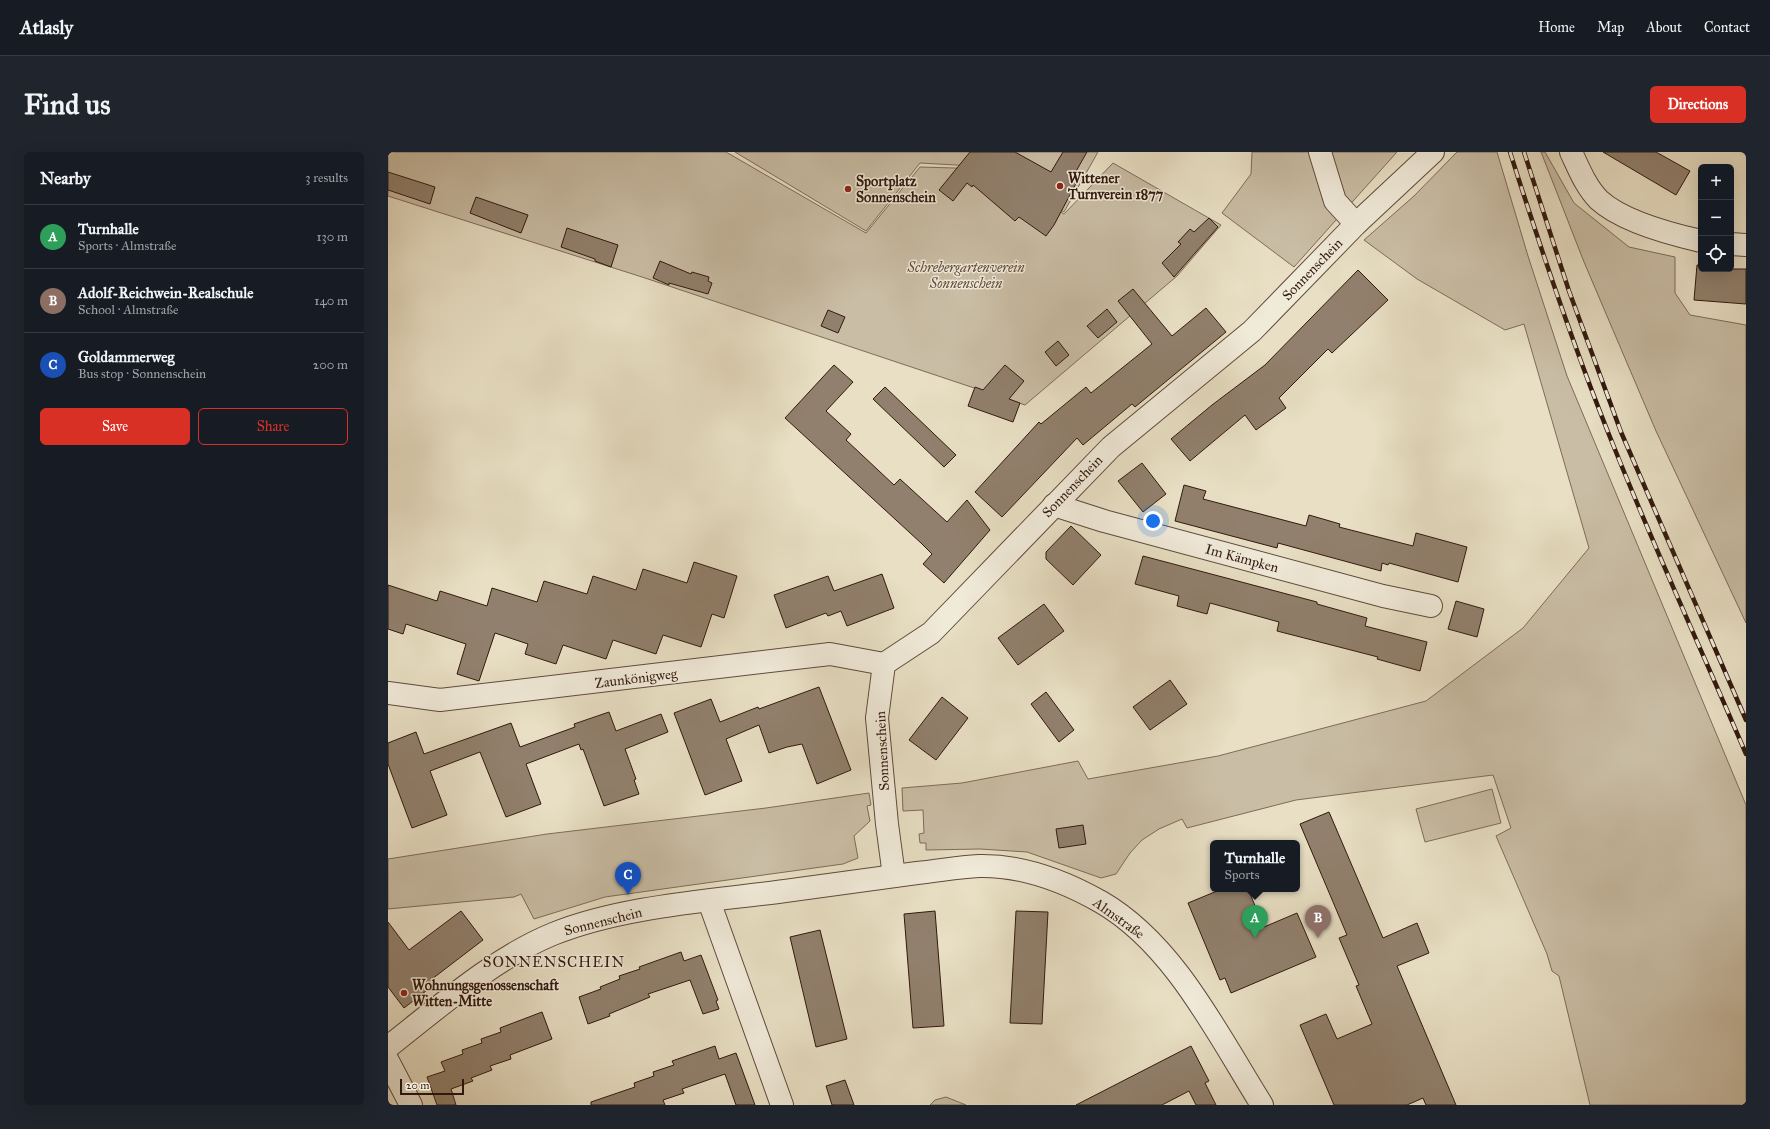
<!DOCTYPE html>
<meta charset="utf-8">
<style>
body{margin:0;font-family:"IM FELL Great Primer",serif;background:#20242c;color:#f1f3f6}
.controls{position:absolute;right:12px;top:12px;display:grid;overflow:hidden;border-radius:6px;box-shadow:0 4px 16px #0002}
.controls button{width:36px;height:36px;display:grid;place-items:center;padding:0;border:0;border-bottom:1px solid #363941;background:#171b24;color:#f1f3f6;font:20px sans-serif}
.scale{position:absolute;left:12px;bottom:10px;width:64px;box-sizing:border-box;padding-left:4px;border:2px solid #32190e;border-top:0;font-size:11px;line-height:14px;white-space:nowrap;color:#32190e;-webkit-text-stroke:3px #f0ead9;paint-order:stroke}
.you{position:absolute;left:765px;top:369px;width:14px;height:14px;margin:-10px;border:3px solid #fff;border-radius:50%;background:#1a73e8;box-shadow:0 0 0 6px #1a73e833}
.badge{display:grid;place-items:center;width:26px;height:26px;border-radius:50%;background:#d93025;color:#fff;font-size:13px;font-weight:700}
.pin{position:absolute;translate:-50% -33px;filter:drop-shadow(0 1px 2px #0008)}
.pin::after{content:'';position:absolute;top:21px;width:14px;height:12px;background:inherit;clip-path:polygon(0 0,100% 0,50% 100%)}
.popup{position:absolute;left:822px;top:688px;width:90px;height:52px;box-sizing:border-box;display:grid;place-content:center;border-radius:6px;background:#171b24;filter:drop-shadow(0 1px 3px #0005);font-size:13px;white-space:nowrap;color:#9ea1a6}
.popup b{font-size:15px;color:#f1f3f6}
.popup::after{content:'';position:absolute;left:50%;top:100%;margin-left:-8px;border:8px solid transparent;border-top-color:#171b24}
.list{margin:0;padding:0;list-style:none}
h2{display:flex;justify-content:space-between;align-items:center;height:52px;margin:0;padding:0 16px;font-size:17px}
h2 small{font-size:13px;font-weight:400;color:#9ea1a6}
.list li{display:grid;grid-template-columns:26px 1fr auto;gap:12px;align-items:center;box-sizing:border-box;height:64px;padding:0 16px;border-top:1px solid #363941}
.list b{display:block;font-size:15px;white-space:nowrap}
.list p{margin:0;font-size:13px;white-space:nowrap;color:#9ea1a6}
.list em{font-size:13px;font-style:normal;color:#9ea1a6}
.actions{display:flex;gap:8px;padding:12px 16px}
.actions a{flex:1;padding:9px 0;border:1px solid #d93025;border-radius:6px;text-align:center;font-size:14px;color:#d93025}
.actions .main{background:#d93025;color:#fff}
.icon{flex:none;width:22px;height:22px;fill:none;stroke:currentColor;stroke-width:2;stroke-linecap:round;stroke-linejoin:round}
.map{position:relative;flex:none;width:1358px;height:953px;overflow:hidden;border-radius:6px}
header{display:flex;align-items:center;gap:24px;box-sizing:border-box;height:56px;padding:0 20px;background:#171b24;border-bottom:1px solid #363941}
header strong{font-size:19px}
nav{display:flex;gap:22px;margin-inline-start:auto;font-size:14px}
.intro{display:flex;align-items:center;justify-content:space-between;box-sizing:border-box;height:96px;padding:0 24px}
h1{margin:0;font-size:28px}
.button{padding:10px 18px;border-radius:6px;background:#d93025;color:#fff;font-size:14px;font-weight:700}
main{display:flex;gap:24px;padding:0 24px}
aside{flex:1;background:#171b24;border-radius:6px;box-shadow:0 4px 16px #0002}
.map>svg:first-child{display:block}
.green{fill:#c9bda5;stroke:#7e6b5a}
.building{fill:#91806d;stroke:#32190e}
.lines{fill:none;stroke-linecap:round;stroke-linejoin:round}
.minor-casing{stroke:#604a3c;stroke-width:24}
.minor{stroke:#f0ead9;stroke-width:22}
.rail-casing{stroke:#32190e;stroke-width:4.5}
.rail{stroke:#f0ead9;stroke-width:3;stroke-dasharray:9;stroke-linecap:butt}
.poi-dot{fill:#8f2418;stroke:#f0ead9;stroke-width:1.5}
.labels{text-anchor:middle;stroke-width:3;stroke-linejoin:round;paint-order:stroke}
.poi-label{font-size:14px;font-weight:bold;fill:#32190e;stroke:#f0ead9;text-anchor:start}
.park-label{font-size:14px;font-style:italic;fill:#5f4a3b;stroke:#f0ead9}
.street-label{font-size:14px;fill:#32190e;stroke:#f0ead9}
.neighbourhood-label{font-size:15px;letter-spacing:1px;fill:#32190e;stroke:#f0ead9}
</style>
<header>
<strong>Atlasly</strong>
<nav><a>Home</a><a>Map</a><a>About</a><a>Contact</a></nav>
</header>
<div class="intro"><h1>Find us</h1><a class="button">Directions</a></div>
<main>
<aside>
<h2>Nearby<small>3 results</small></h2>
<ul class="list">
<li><span class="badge" style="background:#2e9e5b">A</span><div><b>Turnhalle</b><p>Sports · Almstraße</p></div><em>130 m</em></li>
<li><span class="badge" style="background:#8d6e63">B</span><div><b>Adolf-Reichwein-Realschule</b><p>School · Almstraße</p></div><em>140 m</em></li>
<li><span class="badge" style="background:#1a4fb4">C</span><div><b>Goldammerweg</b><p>Bus stop · Sonnenschein</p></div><em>200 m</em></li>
</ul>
<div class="actions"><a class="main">Save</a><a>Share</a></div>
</aside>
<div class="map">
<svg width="1358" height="953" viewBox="0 0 1358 953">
<rect width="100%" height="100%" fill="#e8dfc4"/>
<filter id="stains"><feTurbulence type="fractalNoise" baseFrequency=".005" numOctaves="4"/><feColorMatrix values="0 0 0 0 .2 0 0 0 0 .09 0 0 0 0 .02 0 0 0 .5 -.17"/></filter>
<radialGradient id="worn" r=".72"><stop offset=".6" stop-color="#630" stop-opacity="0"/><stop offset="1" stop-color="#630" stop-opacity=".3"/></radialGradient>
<g class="green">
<path d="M0,0H338L478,81L532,15L601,17L676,62L725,11L833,73L789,124L637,253L254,125L0,44Z"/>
<path d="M347,0H710L676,60L603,15L532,11L478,79Z"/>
<path d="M864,0H1009L906,115L834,61L863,22Z"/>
<path d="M1069,0H1109L1140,104L1179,224L1358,653V953H1202L1171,824L1164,819L1159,802L1108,684L1123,676L1105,623L908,648L799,676L794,667L771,677L754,688L742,701L728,722L713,726L639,700L592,697L538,698V691H532L531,682L536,681L535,658L515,659L514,636L574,631L690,609L700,627L830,604L1038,549L1135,476L1201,396L1136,172L1117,178L1029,127L976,88L1026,44Z"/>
<path d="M1153,0H1157L1186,51L1241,95L1287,105V141L1302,163L1358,173V471L1268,279L1196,110Z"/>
<path d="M1104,637L1113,671L1037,690L1028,657Z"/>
<path d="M481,641L483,653L479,654L482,669L466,684L470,706L455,712L217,745L146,767L133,742L126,745L0,757V707L159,682L378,656Z"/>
<path d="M558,945L578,953H542L547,948Z"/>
</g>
<g class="building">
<path d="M582,0H627L663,20L675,0H699L687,21L692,24L666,73L658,84L631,65L627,69L585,33L584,35L579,31L565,49L551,38Z"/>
<path d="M1215,0H1268L1302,19L1288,43Z"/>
<path d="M0,20L47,35L42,52L0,38Z"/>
<path d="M88,45L140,63L133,81L82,61Z"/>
<path d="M821,66L830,75L786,125L774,111L793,92L790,90L802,77L806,80Z"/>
<path d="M179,76L230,93L223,115L207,109V107L173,95Z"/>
<path d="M272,109L303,122L304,120L321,125L320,129L324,131L320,142L281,131V133L265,126Z"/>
<path d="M1309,113H1313V117H1358V152L1306,148Z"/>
<path d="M970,118L1000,148L944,201L940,197L891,246L898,256L868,278L857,263L802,309L783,287L824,253L877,213Z"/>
<path d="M745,137L784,184L818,156L838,180L747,255L744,252L695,293L689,286L614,365L587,340L651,270L653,272L698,235L703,241L764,192L730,149Z"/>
<path d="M719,157L729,170L710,186L699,174Z"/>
<path d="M440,158L457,165L450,181L433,174Z"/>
<path d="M670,189L681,203L668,214L657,200Z"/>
<path d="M446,213L465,230L438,259L463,282L458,288L506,333L512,327L559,370L579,348L602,378L556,431L535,412L544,402L533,391L397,266Z"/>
<path d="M617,213L636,229L621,247L632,251L625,270L580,254L587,235L595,238Z"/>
<path d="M497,235L568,303L556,315L485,247Z"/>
<path d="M754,311L778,342L755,360L730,329Z"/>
<path d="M796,333L818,339L815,347L918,374L921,363L952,372L951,375L1025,394L1028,381L1079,395L1070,430L1001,411L1000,413L994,411L993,419L890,391L889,396L787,369Z"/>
<path d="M683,374L713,403L685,433L658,407V400Z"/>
<path d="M755,404L929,450V452L979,466L977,474L1039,490L1032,519L989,507L990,505L889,479L891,470L822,451L819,462L789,454L791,444L747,432Z"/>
<path d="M306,410L349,424L336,466L324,462L313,495L275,483L268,502L225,488L218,507L175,493L168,512L137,502L140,492L107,481L91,529L69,522L78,492L18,472L15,482L0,477V433L49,449L52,439L99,454L104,436L149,450L156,429L199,442L205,424L248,438L255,417L299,431Z"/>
<path d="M494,422L506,456L459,474L453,459L440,464L438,461L398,476L386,443L440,424L446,439Z"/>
<path d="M1068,449L1096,457L1089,485L1060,477Z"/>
<path d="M656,452L676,479L630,513L610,486Z"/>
<path d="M782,528L799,552L762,578L745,555Z"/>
<path d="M431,535L463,618L429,632L414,592L399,595L381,601L371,573L338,587L354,629L317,643L286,561L323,547L332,570L370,555L371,557Z"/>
<path d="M658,540L686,578L671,590L643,552Z"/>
<path d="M554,545L580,566L548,608L521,588Z"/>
<path d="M221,560L228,579L273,562L280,580L237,597L248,627L246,628L251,642L216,654L195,597L193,598L191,592L138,612L153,652L118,665L92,600L42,619L59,663L24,676L0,612V591L28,580L36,602L123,571L132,595L187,575L186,572Z"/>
<path d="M941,660L995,786L1029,771L1041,801L1009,814L1068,953H1038L1035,946L1019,953H946L912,873L938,862L949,887L984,872L968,834L971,833L951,786L959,783L912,672Z"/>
<path d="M695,673L698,692L671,696L668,677Z"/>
<path d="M834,737H860L876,775L909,761L928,805L843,841L837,826L832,828L800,751Z"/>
<path d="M73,759L95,788L44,827L47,832L16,856L0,835V770L21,798Z"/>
<path d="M547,759L556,874L525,876L516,762Z"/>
<path d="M628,759L660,760L654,872L622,871Z"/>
<path d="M432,778L459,887L428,895L402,785Z"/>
<path d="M293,800L296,809L313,803L330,848L328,849L331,857L315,862L302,828L260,842L262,845L221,862L222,864L200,872L191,845L213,837L212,835L232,827L231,824L252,817L251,815Z"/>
<path d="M154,860L164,887L122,903L123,907L102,914L104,918L83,926L85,929L63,937L68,953H49L39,925L57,919L53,910L75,902L74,898L94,891L93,887L113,880L112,876Z"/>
<path d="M327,894L331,907L348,901L367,953H348L337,922L294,937L296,941L275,948L277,953H203V950L247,935L246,931L266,924L265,920L286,913L284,909Z"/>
<path d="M803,894L821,929L817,931L828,953H808L801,939L774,953H688Z"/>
<path d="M457,928L466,953H444L438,934Z"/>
</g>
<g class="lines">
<g class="minor-casing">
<g id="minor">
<path d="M932,0L947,49L968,72"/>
<path d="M1183,0C1191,17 1198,35 1211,48C1234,69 1282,82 1313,89"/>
<path d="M1343,92L1358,93"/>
<path d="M666,353L716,369L995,444L1043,454"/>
<path d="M0,541L52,548L442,502L496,512"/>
<path d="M506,724L499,672L489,566L496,512L543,481L723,295L864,179L968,72L1045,0"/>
<path d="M321,749L394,953"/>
<path d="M0,895C50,856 106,806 165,782C234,754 323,749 397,739C441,733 485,727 529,721C550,719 570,715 591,714C634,713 676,729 713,750C786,792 830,883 874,953"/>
<path d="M0,909L23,953"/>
</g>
</g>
<use href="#minor" class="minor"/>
<g class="rail-casing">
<g id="rail">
<path d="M1122,0C1154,101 1188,202 1228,300C1269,402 1315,501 1358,602"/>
<path d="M1136,0L1181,139L1233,280L1358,568"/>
</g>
</g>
<use href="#rail" class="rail"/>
</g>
<g class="poi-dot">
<circle cx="672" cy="34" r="4"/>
<circle cx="460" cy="37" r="4"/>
<circle cx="16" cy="841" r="4"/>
</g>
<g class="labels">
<g class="poi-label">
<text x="680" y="31">Wittener<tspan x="680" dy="16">Turnverein 1877</tspan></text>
<text x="468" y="34">Sportplatz<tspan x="468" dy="16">Sonnenschein</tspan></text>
<text x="24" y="838">Wohnungsgenossenschaft<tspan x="24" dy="16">Witten-Mitte</tspan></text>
</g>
<g class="park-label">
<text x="578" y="120">Schrebergartenverein<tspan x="578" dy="16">Sonnenschein</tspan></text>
</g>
<g class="street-label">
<text transform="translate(924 117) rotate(-46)" y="5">Sonnenschein</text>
<text transform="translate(684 334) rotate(-46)" y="5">Sonnenschein</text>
<text transform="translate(854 406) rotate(15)" y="5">Im Kämpken</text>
<text transform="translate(248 526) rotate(-7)" y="5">Zaunkönigweg</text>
<text transform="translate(494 599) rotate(-93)" y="5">Sonnenschein</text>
<text transform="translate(731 766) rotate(36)" y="5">Almstraße</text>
<text transform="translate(215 769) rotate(-14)" y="5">Sonnenschein</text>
</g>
<g class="neighbourhood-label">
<text x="166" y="815">SONNENSCHEIN</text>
</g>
</g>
<rect width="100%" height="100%" filter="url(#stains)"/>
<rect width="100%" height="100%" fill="url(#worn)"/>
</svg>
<div class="controls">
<button>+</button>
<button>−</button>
<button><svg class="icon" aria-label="locate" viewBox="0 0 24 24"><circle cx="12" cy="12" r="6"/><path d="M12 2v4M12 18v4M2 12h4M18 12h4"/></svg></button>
</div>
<div class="scale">20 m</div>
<div class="you"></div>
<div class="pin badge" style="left:867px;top:786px;background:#2e9e5b">A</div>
<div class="popup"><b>Turnhalle</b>Sports</div>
<div class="pin badge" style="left:930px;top:786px;background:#8d6e63">B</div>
<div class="pin badge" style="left:240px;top:743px;background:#1a4fb4">C</div>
</div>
</main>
